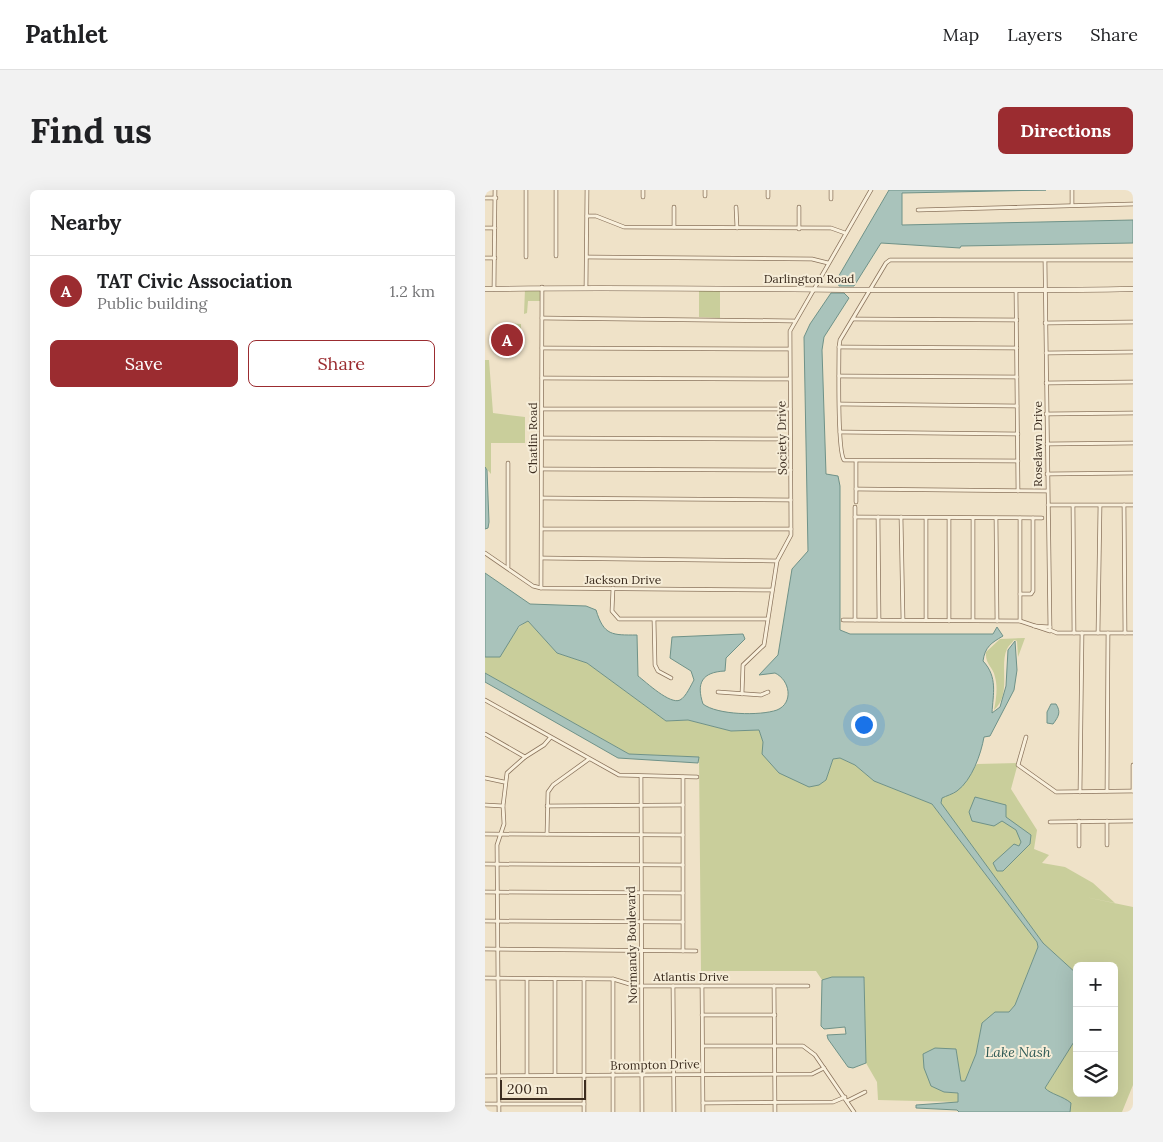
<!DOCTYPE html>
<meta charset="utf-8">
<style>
body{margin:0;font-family:Lora,serif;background:#f2f2f2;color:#202124}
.controls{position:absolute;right:15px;bottom:15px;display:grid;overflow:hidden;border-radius:8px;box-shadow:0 5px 20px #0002}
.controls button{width:45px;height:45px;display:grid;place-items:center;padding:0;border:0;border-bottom:1px solid #e0e0e0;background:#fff;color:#202124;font:25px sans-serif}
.scale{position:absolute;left:15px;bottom:12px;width:86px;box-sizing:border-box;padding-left:5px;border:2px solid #3c2d20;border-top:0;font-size:14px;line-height:18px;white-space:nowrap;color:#3c2d20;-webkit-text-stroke:4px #f6edd8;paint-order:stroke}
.you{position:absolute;left:378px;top:534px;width:18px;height:18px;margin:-12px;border:4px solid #fff;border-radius:50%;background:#1a73e8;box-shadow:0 0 0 8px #1a73e833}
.badge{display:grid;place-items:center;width:32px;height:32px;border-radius:50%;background:#9b2c30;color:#fff;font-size:16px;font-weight:700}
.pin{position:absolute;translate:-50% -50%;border:2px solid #fff;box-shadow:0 1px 5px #0006}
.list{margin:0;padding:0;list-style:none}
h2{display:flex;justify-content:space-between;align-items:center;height:65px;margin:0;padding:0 20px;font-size:21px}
h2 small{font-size:16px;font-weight:400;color:#757577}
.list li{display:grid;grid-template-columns:32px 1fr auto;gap:15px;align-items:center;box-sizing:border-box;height:70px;padding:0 20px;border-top:1px solid #e0e0e0}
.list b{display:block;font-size:19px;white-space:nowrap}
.list p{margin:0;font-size:16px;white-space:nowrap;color:#757577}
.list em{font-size:16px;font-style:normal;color:#757577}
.actions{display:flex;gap:10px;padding:15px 20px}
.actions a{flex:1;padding:11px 0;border:1px solid #9b2c30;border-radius:8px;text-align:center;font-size:18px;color:#9b2c30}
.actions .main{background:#9b2c30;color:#fff}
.icon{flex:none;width:28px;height:28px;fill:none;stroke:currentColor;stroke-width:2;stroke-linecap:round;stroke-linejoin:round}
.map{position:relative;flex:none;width:648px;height:922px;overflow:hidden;border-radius:8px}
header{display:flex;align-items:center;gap:30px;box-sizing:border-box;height:70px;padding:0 25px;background:#fff;border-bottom:1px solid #e0e0e0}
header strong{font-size:24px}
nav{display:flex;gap:28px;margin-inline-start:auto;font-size:18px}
.intro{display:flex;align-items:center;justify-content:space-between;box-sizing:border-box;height:120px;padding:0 30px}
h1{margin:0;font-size:35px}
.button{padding:12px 22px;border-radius:8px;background:#9b2c30;color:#fff;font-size:18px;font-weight:700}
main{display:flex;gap:30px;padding:0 30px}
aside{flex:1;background:#fff;border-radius:8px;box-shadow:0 5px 20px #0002}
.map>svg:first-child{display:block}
.green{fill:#c9ce9b}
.water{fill:#a9c3bb;stroke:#6f9288}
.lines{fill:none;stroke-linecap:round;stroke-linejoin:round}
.street-casing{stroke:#8b745d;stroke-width:4.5}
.secondary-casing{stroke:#6d5540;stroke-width:5.5}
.street{stroke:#f9f0dc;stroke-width:3}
.secondary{stroke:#f9f0dc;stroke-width:4.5}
.labels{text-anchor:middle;stroke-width:4;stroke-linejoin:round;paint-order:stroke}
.street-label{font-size:12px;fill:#3c2d20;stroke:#f6edd8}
.water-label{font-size:14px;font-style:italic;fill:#305b57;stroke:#f6edd8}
</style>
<header>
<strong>Pathlet</strong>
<nav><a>Map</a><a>Layers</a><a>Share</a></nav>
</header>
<div class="intro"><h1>Find us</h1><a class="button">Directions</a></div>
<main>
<aside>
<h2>Nearby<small></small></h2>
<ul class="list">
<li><span class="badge">A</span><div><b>TAT Civic Association</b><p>Public building</p></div><em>1.2 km</em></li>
</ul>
<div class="actions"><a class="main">Save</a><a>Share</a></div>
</aside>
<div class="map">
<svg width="648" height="922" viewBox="0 0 648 922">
<rect width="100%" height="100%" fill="#efe2c8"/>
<g class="green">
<path d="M40,99L55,101V111H43L42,123L39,124Z"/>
<path d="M214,101H235V128L214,127Z"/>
<path d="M17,133L36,134V142L30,144L27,149V135H17Z"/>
<path d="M0,170H4L8,223L40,227V253H6V284L0,277Z"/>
<path d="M43,431L72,463L102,473L181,531L203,530L246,541L274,540L278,552L333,595L341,590L348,569L355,568L370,575L389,591L447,614L552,752L553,757L530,815L524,822L497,833L491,864L480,891H476L471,859H462L459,902L474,903L473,912L393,910L392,892L381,873L379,787H347L337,790L331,781H216L214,567L144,564L0,483V467C29,461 23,441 43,431Z"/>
<path d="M540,448L533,467L532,451L529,450C527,453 523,456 522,459C514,476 527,504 509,520C511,509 513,498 510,487C508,476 500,475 501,462L515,449Z"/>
<path d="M533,573L526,599L552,640L549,659L564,665L557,673L580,677L608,693L630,713L600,707L648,717V895L637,922H585L560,898L592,847V903H629V776H592V784L558,753L455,613L457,608L472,601L492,574Z"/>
</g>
<g class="water">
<path d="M404,0H561L417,3V35L648,30V53L476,56L475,58L396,53L369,96H354L352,89Z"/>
<path d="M346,103H359L364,108L339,147L337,160L341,284L353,286L355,296V440L365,444H508L512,437L518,446C506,453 500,457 498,471C513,487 508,504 507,523L515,517L521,496L523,460L530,451L532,480L529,500L505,546L499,547C496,564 487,590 472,601C468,604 461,606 457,608L456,613L558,753L592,784V847L560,898C565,904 578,906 586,913L585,922H474L472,920L431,918V915L473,912V903L459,902L446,896L439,878L438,864L450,858L471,859L476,891H480L491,864L497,833L510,822H524L530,815L553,757L552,752L447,614L389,591L370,575L355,568L348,569L341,590L334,595L324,597L294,583L277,564L278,552L274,540L246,541L203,530L181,531L102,473L72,463L43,431L34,436L15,467H0V383L45,414L101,416L111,420C119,446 127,445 152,445L153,486C161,492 185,515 195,510C201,507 206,495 209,490L206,481L185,468L187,447L258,444L260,449L241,468L240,481C217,482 211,493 218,514C232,525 275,526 292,520C309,513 305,490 290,483L274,485L293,465L307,379L323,361L319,147L325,134Z"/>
<path d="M0,277L2,280L4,332L3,338L0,339Z"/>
<path d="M0,483L144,564L214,567L213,573L133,568L0,492Z"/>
<path d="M566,514H571C576,522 574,526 568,534L562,533V522Z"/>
<path d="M490,607L521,615V627L546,645L545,654L518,681H512L508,673L529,654L534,656L536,652L531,640L517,631L509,636L487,631L484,622Z"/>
<path d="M347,787H379L381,873L368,878L363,877L343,849L342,845L361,844L360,837L339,839L336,836L337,790Z"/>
</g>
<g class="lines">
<g class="street-casing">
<g id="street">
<path d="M158,0V7"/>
<path d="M346,0V9"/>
<path d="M587,0V15"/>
<path d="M220,6V0"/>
<path d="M283,7V0"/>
<path d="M0,8H11"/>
<path d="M189,17V37"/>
<path d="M251,17L252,38"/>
<path d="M433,20L648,14"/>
<path d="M102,26H111L139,37L346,38L360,43"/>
<path d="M0,38H10"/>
<path d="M314,39V17"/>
<path d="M71,66V0"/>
<path d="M41,67V0"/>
<path d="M102,67L327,69L343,73"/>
<path d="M0,68H10"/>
<path d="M560,72L565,440L572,443H648"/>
<path d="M101,97L102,0"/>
<path d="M9,99L10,0"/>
<path d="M531,101L533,301"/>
<path d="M57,128L309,131"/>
<path d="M368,129L532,130"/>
<path d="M560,133L648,132"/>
<path d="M354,157L532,158"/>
<path d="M57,158L304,159"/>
<path d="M561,163L648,162"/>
<path d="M354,186L532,187"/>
<path d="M57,188L304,189"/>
<path d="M561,193L648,192"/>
<path d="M355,214L532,216"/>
<path d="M57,219H305"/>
<path d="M561,224L648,223"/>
<path d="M355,242L533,244"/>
<path d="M57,248L305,249"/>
<path d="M562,254L648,253"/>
<path d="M371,271V312"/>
<path d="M533,271L359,270C352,260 354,175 354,157L355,150L401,73L405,70H648"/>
<path d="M57,279L306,280"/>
<path d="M562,284L648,283"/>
<path d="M371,299L562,301"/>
<path d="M57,308L306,310"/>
<path d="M563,315H648"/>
<path d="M639,315L640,443"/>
<path d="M588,316L589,443"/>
<path d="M370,317V430"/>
<path d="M370,327L557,328"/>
<path d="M393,327L394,430"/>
<path d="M416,327L418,430"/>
<path d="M441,328V430"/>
<path d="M464,328V431"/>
<path d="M488,328V430"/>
<path d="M511,328L512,431"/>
<path d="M535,328V431"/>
<path d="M57,339H306"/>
<path d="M0,363L48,396L56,398L287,400"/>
<path d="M57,368L292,371"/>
<path d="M23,377V273"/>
<path d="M56,398L57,97"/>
<path d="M128,398L127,421L134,429H282"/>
<path d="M535,404H546L548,401V328"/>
<path d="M169,430L170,475L173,481L186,488"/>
<path d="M358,430L535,431L565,441"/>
<path d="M549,436L565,437"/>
<path d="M613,443L615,316"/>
<path d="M233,502L276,505L283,502"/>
<path d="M257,504L258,475L279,455L292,371L306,345L305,141L386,0"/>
<path d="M0,510L134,585L212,587"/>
<path d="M0,544L40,567"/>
<path d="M541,547L533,575L571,602L648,601"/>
<path d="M156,587L157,922"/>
<path d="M198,587V761"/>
<path d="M0,588L19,592"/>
<path d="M622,601L623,443"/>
<path d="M648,601V575"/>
<path d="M595,602L597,443"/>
<path d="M0,615L18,616"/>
<path d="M62,616L198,615"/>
<path d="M622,631V655"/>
<path d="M565,632L648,631"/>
<path d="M0,644L198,645"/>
<path d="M62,644L63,602L68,595L104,569"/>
<path d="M594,656V631"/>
<path d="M0,674L198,675"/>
<path d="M0,702L198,703"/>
<path d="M0,731L198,732"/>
<path d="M0,759L211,761"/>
<path d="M0,788L128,789L151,796H323"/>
<path d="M70,789V885"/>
<path d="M99,789V922"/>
<path d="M128,789V922"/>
<path d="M188,796L189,922"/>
<path d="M217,796L218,922"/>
<path d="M289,796L290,922"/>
<path d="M217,825H290"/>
<path d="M218,856H318L330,865L369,922"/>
<path d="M42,885V789"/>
<path d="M0,886L327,884L339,878"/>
<path d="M362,911L380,902"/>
<path d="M218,913L348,912L360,907"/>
<path d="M0,914H99"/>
<path d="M14,922L12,655L19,634L18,616L22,583L40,567L59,555L65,548"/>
</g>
</g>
<g class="secondary-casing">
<path id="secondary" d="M0,99C216,96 432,103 648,99"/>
</g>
<use href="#street" class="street"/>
<use href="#secondary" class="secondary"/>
</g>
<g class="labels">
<g class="street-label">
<text x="324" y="93">Darlington Road</text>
<text transform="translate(48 248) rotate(-90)" y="4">Chatlin Road</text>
<text transform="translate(297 248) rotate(-91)" y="4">Society Drive</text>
<text transform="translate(553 254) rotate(-90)" y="4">Roselawn Drive</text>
<text x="138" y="394">Jackson Drive</text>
<text transform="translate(147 755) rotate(-91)" y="4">Normandy Boulevard</text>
<text x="206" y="791">Atlantis Drive</text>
<text transform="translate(170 875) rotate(-1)" y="4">Brompton Drive</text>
</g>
<g class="water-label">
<text x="533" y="867">Lake Nash</text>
</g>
</g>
</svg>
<div class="controls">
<button>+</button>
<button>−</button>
<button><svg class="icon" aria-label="layers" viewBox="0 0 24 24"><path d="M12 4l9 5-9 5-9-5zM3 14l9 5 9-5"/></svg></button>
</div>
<div class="scale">200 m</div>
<div class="you"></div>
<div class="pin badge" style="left:22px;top:150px">A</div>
</div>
</main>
